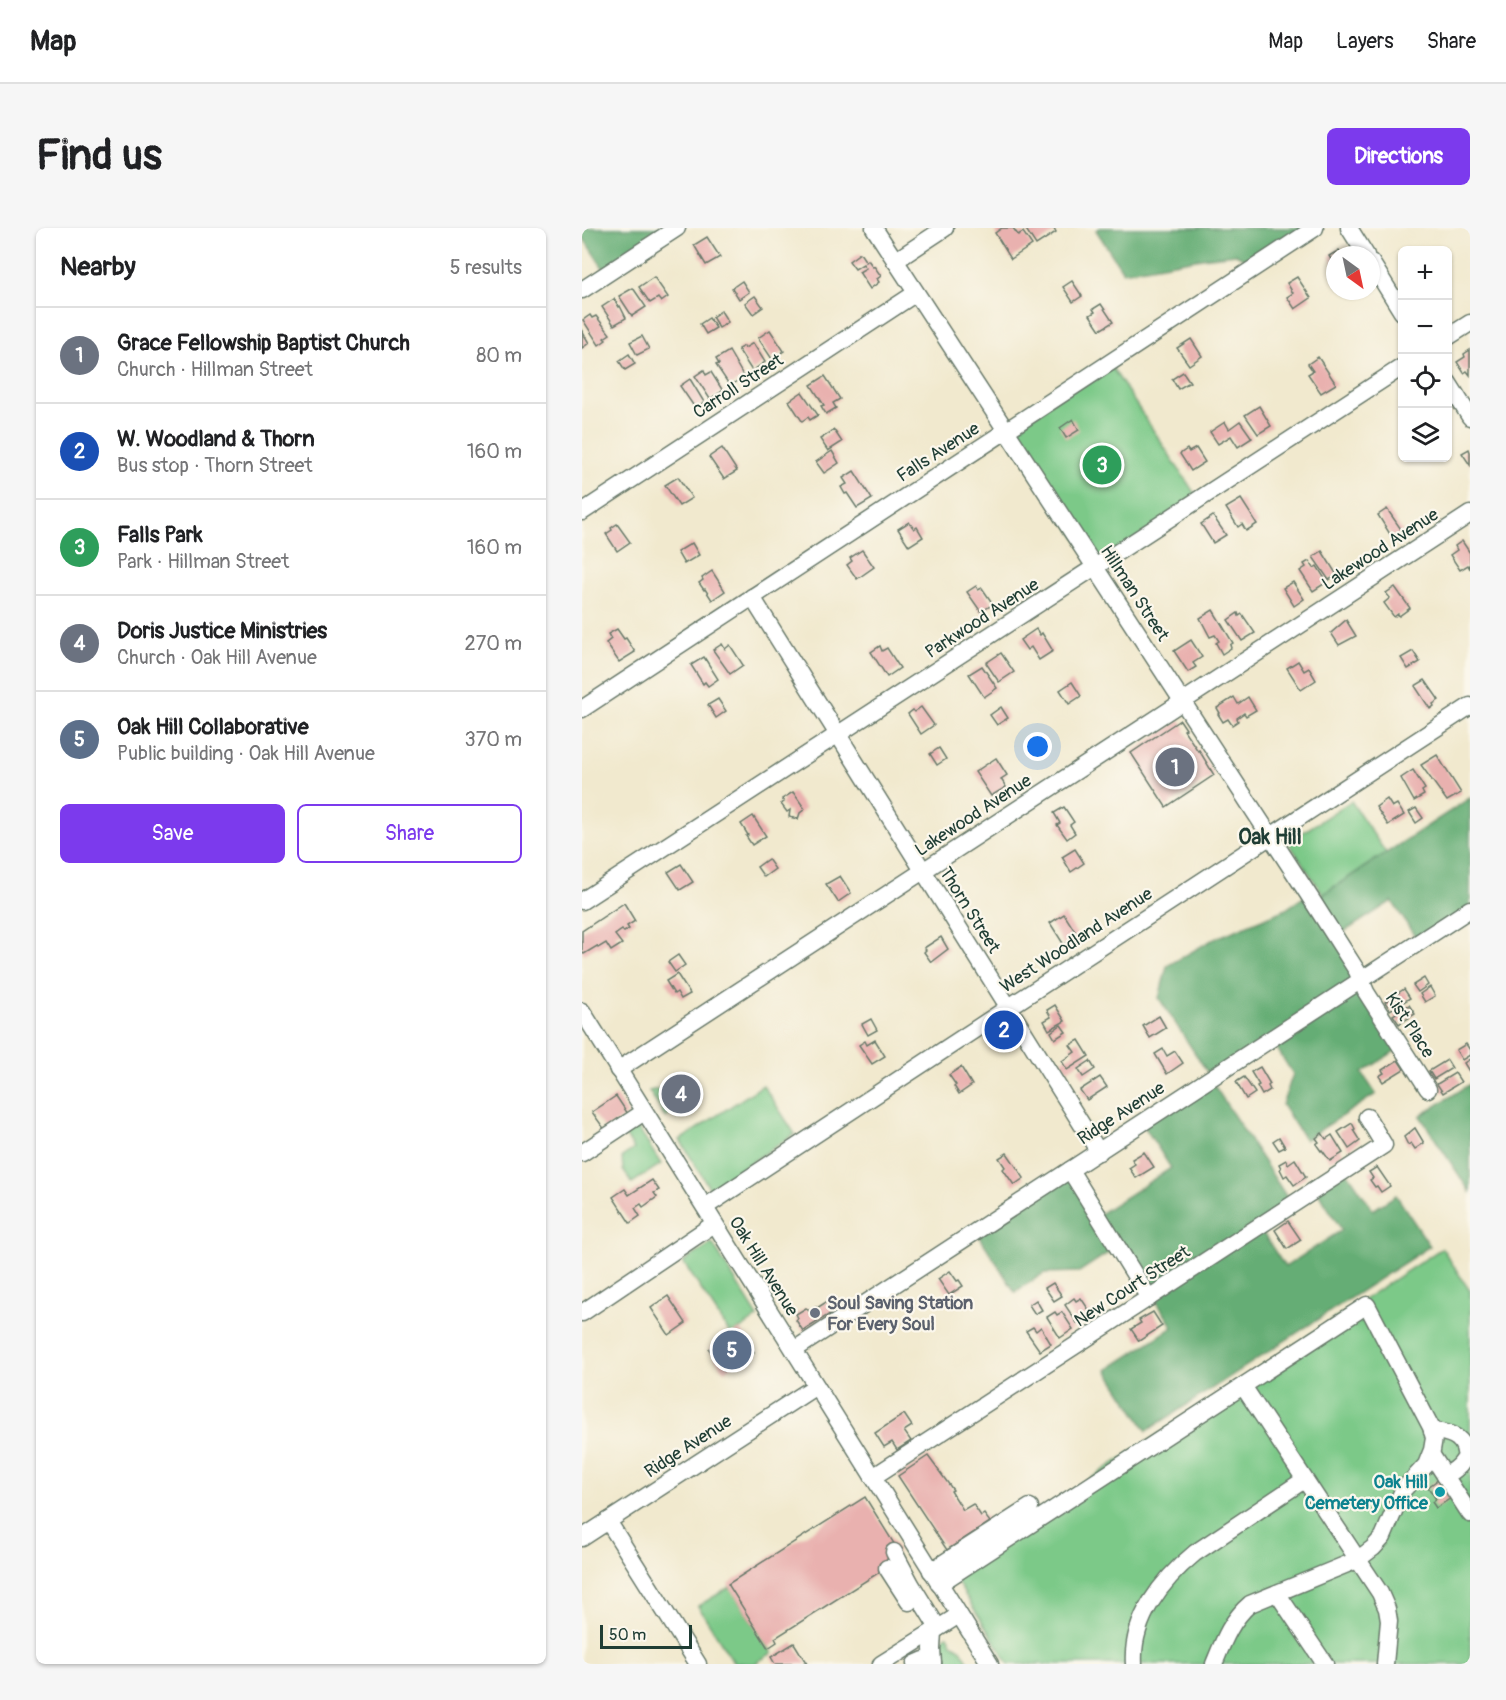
<!DOCTYPE html>
<meta charset="utf-8">
<style>
body{margin:0;font-family:Pangolin,sans-serif;background:#f6f6f6;color:#202124}
.controls{position:absolute;right:18px;top:18px;display:grid;overflow:hidden;border-radius:9px;box-shadow:0 2px 4px #0004}
.controls button{width:54px;height:54px;display:grid;place-items:center;padding:0;border:0;border-bottom:2px solid #e0e0e0;background:#fff;color:#202124;font:30px sans-serif}
.compass{position:absolute;left:744px;top:18px;width:54px;height:54px;border-radius:50%;background:#fff;box-shadow:0 2px 4px #0004;rotate:147deg}
.scale{position:absolute;left:18px;bottom:15px;width:92px;box-sizing:border-box;padding-left:6px;border:3px solid #1f3d34;border-top:0;font-size:16px;line-height:21px;white-space:nowrap;color:#1f3d34;-webkit-text-stroke:4px #fbf7ec;paint-order:stroke}
.you{position:absolute;left:456px;top:519px;width:21px;height:21px;margin:-15px;border:4px solid #fff;border-radius:50%;background:#1a73e8;box-shadow:0 0 0 9px #1a73e833}
.badge{display:grid;place-items:center;width:39px;height:39px;border-radius:50%;background:#7c3aed;color:#fff;font-size:20px;font-weight:700}
.pin{position:absolute;translate:-50% -50%;border:3px solid #fff;box-shadow:0 2px 6px #0006}
.list{margin:0;padding:0;list-style:none}
h2{display:flex;justify-content:space-between;align-items:center;height:78px;margin:0;padding:0 24px;font-size:26px}
h2 small{font-size:20px;font-weight:400;color:#757577}
.list li{display:grid;grid-template-columns:39px 1fr auto;gap:18px;align-items:center;box-sizing:border-box;height:96px;padding:0 24px;border-top:2px solid #e0e0e0}
.list b{display:block;font-size:22px;white-space:nowrap}
.list p{margin:0;font-size:20px;white-space:nowrap;color:#757577}
.list em{font-size:20px;font-style:normal;color:#757577}
.actions{display:flex;gap:12px;padding:18px 24px}
.actions a{flex:1;padding:14px 0;border:2px solid #7c3aed;border-radius:9px;text-align:center;font-size:21px;color:#7c3aed}
.actions .main{background:#7c3aed;color:#fff}
.icon{flex:none;width:33px;height:33px;fill:none;stroke:currentColor;stroke-width:2;stroke-linecap:round;stroke-linejoin:round}
.map{position:relative;flex:none;width:888px;height:1436px;overflow:hidden;border-radius:9px}
header{display:flex;align-items:center;gap:36px;box-sizing:border-box;height:84px;padding:0 30px;background:#fff;border-bottom:2px solid #e0e0e0}
header strong{font-size:28px}
nav{display:flex;gap:33px;margin-inline-start:auto;font-size:21px}
.intro{display:flex;align-items:center;justify-content:space-between;box-sizing:border-box;height:144px;padding:0 36px}
h1{margin:0;font-size:42px}
.button{padding:15px 27px;border-radius:9px;background:#7c3aed;color:#fff;font-size:21px;font-weight:700}
main{display:flex;gap:36px;padding:0 36px}
aside{flex:1;background:#fff;border-radius:9px;box-shadow:0 2px 4px #0004}
.map>svg:first-child{display:block}
.green{fill:#7cc988;stroke:#4e835e;stroke-width:1.5}
.forest{fill:#65ad74;stroke:#427554;stroke-width:1.5}
.building{fill:#e9b1af}
.lines{fill:none;stroke-linecap:round;stroke-linejoin:round}
.minor-casing{stroke:#68796a;stroke-width:19}
.minor{stroke:#fff;stroke-width:16}
.worship-dot{fill:#6b7280;stroke:#fbf7ec;stroke-width:2}
.culture-dot{fill:#0f9aa8;stroke:#fbf7ec;stroke-width:2}
.labels{text-anchor:middle;stroke-width:4.5;stroke-linejoin:round;paint-order:stroke}
.street-label{font-size:18px;fill:#1f3d34;stroke:#fbf7ec}
.worship-label{font-size:18px;font-weight:bold;fill:#5b616d;stroke:#fbf7ec;text-anchor:start}
.culture-label{font-size:18px;font-weight:bold;fill:#0d838f;stroke:#fbf7ec;text-anchor:end}
.quarter-label{font-size:21px;font-weight:bold;fill:#1f3d34;stroke:#fbf7ec}
</style>
<header>
<strong>Map</strong>
<nav><a>Map</a><a>Layers</a><a>Share</a></nav>
</header>
<div class="intro"><h1>Find us</h1><a class="button">Directions</a></div>
<main>
<aside>
<h2>Nearby<small>5 results</small></h2>
<ul class="list">
<li><span class="badge" style="background:#6b7280">1</span><div><b>Grace Fellowship Baptist Church</b><p>Church · Hillman Street</p></div><em>80 m</em></li>
<li><span class="badge" style="background:#1a4fb4">2</span><div><b>W. Woodland &amp; Thorn</b><p>Bus stop · Thorn Street</p></div><em>160 m</em></li>
<li><span class="badge" style="background:#2e9e5b">3</span><div><b>Falls Park</b><p>Park · Hillman Street</p></div><em>160 m</em></li>
<li><span class="badge" style="background:#6b7280">4</span><div><b>Doris Justice Ministries</b><p>Church · Oak Hill Avenue</p></div><em>270 m</em></li>
<li><span class="badge" style="background:#5c6f8a">5</span><div><b>Oak Hill Collaborative</b><p>Public building · Oak Hill Avenue</p></div><em>370 m</em></li>
</ul>
<div class="actions"><a class="main">Save</a><a>Share</a></div>
</aside>
<div class="map">
<svg width="888" height="1436" viewBox="0 0 888 1436">
<rect width="100%" height="100%" fill="#fbf7ec"/>
<filter id="ink" filterUnits="userSpaceOnUse"><feTurbulence type="fractalNoise" baseFrequency=".0167" numOctaves="2"/><feDisplacementMap in="SourceGraphic" scale="12" xChannelSelector="R" yChannelSelector="G"/><feConvolveMatrix kernelMatrix="1 2 1 2 8 2 1 2 1" color-interpolation-filters="sRGB"/></filter>
<filter id="wash" filterUnits="userSpaceOnUse"><feTurbulence type="fractalNoise" baseFrequency=".008" numOctaves="4" result="noise"/><feDisplacementMap in="SourceGraphic" scale="24" xChannelSelector="R" yChannelSelector="G"/><feGaussianBlur stdDeviation="1.35" result="paint"/><feColorMatrix in="noise" values="0 0 0 0 0 0 0 0 0 0 0 0 0 0 0 0 0 1.4 0 .05"/><feComposite in="paint" operator="in"/></filter>
<g filter="url(#wash)">
<rect width="100%" height="100%" fill="#f1e9ce"/>
<g class="green">
<path d="M527,135L617,272L513,339L424,203Z"/>
<path d="M769,573L804,625L741,666L706,614Z"/>
<path d="M181,857L213,906L128,961L98,912Z"/>
<path d="M76,861C94,865 95,878 84,890L67,863Z"/>
<path d="M54,897L79,936L50,955L41,942L40,929L52,921L42,905Z"/>
<path d="M130,1015L176,1089L149,1107L101,1034Z"/>
<path d="M860,1020L888,1063V1436H427L368,1343Z"/>
<path d="M148,1359L190,1425L172,1436L152,1435L116,1378Z"/>
<path d="M364,1407H366L370,1415L378,1420L388,1436H366C360,1425 354,1417 364,1407Z"/>
</g>
<g class="forest">
<path d="M0,0H95L25,46L0,8Z"/>
<path d="M518,0H733L675,38L654,26L620,30L541,44L514,2Z"/>
<path d="M888,570V681L837,715L810,673L754,709L819,819L780,845L794,866L723,912L700,877L711,846L689,811L629,850L577,770L585,738L630,712L704,681L726,666L731,673Z"/>
<path d="M628,851L710,977L677,999L703,1039L760,1002L734,961L764,942L791,982L814,967L848,1018L565,1203L525,1142L591,1099L571,1068L535,1019L497,1044L462,1045L433,1064L394,1003L488,942L516,987L589,940L560,895Z"/>
<path d="M888,856V964L838,888Z"/>
</g>
<g id="blocks">
<g class="building">
<path d="M420,0H431L436,7L441,4L450,17L429,31L413,5Z"/>
<path d="M443,0H472L474,4L454,17Z"/>
<path d="M125,9L138,29L124,37L112,17Z"/>
<path d="M757,22L760,27H753V38L747,28Z"/>
<path d="M278,25L284,34L286,32L291,39L292,38L299,48L295,51L297,54L288,61L277,44L284,40L281,36L273,41L267,33Z"/>
<path d="M72,49L86,69L79,74L76,70L68,75L57,59Z"/>
<path d="M715,49L729,70L713,81L705,69L711,65L705,55Z"/>
<path d="M160,53L167,64L157,71L150,60Z"/>
<path d="M490,53L500,68L491,74L481,59Z"/>
<path d="M51,60L64,79L50,88L37,68Z"/>
<path d="M173,68L181,79L171,86L163,75Z"/>
<path d="M32,71L37,79L38,78L44,90L32,97L20,79Z"/>
<path d="M519,76L531,94L518,102L508,87L513,84L511,81Z"/>
<path d="M139,83L146,94L137,100L130,89Z"/>
<path d="M8,87L10,90L14,88L28,106L22,110L24,112L17,117L1,92Z"/>
<path d="M127,90L134,100L124,106L118,96Z"/>
<path d="M188,102L202,123L190,131L176,110Z"/>
<path d="M0,103L7,115L0,120Z"/>
<path d="M60,108L67,121L55,127L48,114Z"/>
<path d="M609,111L620,128L607,137L595,120Z"/>
<path d="M171,115L183,134L170,143L156,121L162,118L163,120Z"/>
<path d="M888,122V147L885,143L882,145L875,134L883,129L882,126Z"/>
<path d="M147,123L162,149L148,158L134,137L137,136L134,131Z"/>
<path d="M47,126L53,136L43,142L37,133Z"/>
<path d="M736,129L754,156L739,165L726,146L731,143L726,136Z"/>
<path d="M122,142L124,147L129,144L141,163L128,171L113,148Z"/>
<path d="M601,144L608,154L596,161L590,151Z"/>
<path d="M243,148L258,171L251,175L254,180L244,186L239,178L242,177L229,157Z"/>
<path d="M108,151L122,174L113,180L98,158Z"/>
<path d="M220,164L236,187L228,192L226,189L220,193L207,173Z"/>
<path d="M677,178L689,198L676,206L663,187Z"/>
<path d="M491,191L497,202L484,210L478,200Z"/>
<path d="M658,193L670,210L656,219L649,208L636,216L628,204L643,194L647,201Z"/>
<path d="M252,202L260,214L246,223L238,211Z"/>
<path d="M140,220L155,243L142,251L127,229Z"/>
<path d="M614,220L623,234L609,243L598,226L605,221L607,224Z"/>
<path d="M887,221L888,224V237L880,225Z"/>
<path d="M250,223L257,235L242,245L234,234Z"/>
<path d="M272,243L290,271L275,280L265,265L263,266L259,259L265,256L261,250Z"/>
<path d="M96,249L110,270L97,278L83,257Z"/>
<path d="M659,271L675,296L664,303L660,296L656,299L644,280Z"/>
<path d="M805,281L821,304L811,311L796,287Z"/>
<path d="M631,288L644,307L631,315L619,296Z"/>
<path d="M327,294L332,301L335,299L341,309L327,318L316,301Z"/>
<path d="M35,296L48,314L35,323L24,306L30,302L29,300Z"/>
<path d="M880,313L888,325V341L886,337L878,342L868,327L875,322L873,318Z"/>
<path d="M110,315L117,327L102,336L95,324Z"/>
<path d="M280,322L292,339L275,351L265,337L270,333L268,330Z"/>
<path d="M740,323L755,347L747,352L731,329Z"/>
<path d="M727,333L732,340L735,338L745,354L731,363L718,343L724,339L722,336Z"/>
<path d="M130,343L143,363L130,372L123,361L122,362L117,355L121,352L120,350Z"/>
<path d="M711,354L722,371L712,378L701,360Z"/>
<path d="M394,358L396,362L400,360L411,376L399,384L385,364Z"/>
<path d="M813,359L828,380L817,388L816,386L812,389L802,375L808,370L804,365Z"/>
<path d="M631,382L651,415L648,417L649,420L640,426L634,415L637,413L633,407L628,409L618,390Z"/>
<path d="M656,385L657,388L660,386L673,405L660,413L646,392Z"/>
<path d="M764,392L774,408L757,417L749,405Z"/>
<path d="M35,401L42,411L44,410L53,424L37,434L24,415L29,411L26,406Z"/>
<path d="M454,401L458,407L460,405L471,423L457,432L449,419L445,422L438,412Z"/>
<path d="M609,412L620,429L611,435L614,439L606,444L592,423Z"/>
<path d="M140,416L143,421L148,417L161,437L148,446L131,422Z"/>
<path d="M298,418L300,423L305,420L318,440L305,449L289,424Z"/>
<path d="M831,423L838,434L826,441L819,430Z"/>
<path d="M419,425L432,444L417,454L404,435Z"/>
<path d="M122,429L136,451L126,458L123,454L121,456L109,437Z"/>
<path d="M716,433L722,443L727,440L734,452L719,462L705,440Z"/>
<path d="M400,438L415,460L402,469L387,446Z"/>
<path d="M843,452L857,472L851,476L852,478L848,481L833,458Z"/>
<path d="M490,454L499,468L487,476L478,462Z"/>
<path d="M652,469L656,476L666,469L674,482L664,488L662,485L655,490L656,493L650,497L646,491L641,494L636,486L638,485L635,480Z"/>
<path d="M136,471L144,483L134,490L126,477Z"/>
<path d="M339,479L352,497L339,506L326,486L331,482L332,484Z"/>
<path d="M419,479L426,490L415,497L408,487Z"/>
<path d="M598,492L604,501L602,502L616,523L617,522L632,547L584,579L549,525Z"/>
<path d="M357,520L364,531L355,537L348,526Z"/>
<path d="M855,527L879,565L865,573L839,537Z"/>
<path d="M414,530L425,547L419,551L424,559L409,568L393,544Z"/>
<path d="M831,542L843,561L840,563L842,567L832,573L819,550Z"/>
<path d="M211,564L223,581L218,585L216,591L207,589L208,582L205,584L199,576L202,574L200,571Z"/>
<path d="M805,571L810,579L815,576L822,587L806,597L794,579Z"/>
<path d="M482,579L492,594L488,597L493,605L485,611L475,597L478,595L472,585Z"/>
<path d="M834,580L841,590L834,595L827,584Z"/>
<path d="M171,588L184,608L170,617L164,608L166,607L159,596Z"/>
<path d="M493,621L502,635L489,644L480,629Z"/>
<path d="M186,631L193,641L182,649L175,639Z"/>
<path d="M99,636L111,654L98,662L86,644Z"/>
<path d="M258,648L269,665L256,674L244,656Z"/>
<path d="M42,675L53,693L45,698L47,701L42,704L40,702L33,707L40,716L29,723L24,715L16,720L15,718L2,726L0,723V703Z"/>
<path d="M482,686L496,708L482,717L468,695Z"/>
<path d="M359,709L366,721L349,734L342,724L344,722L342,720Z"/>
<path d="M96,727L103,737L93,744L86,734Z"/>
<path d="M95,746L108,766L99,771L95,764L92,766L84,753Z"/>
<path d="M842,750L846,757L836,764L831,757Z"/>
<path d="M848,759L853,768L843,774L838,766Z"/>
<path d="M822,761L828,770L808,782L803,774Z"/>
<path d="M473,777L483,793L467,802L462,793L469,789L465,782Z"/>
<path d="M827,777L833,786L817,796L811,787Z"/>
<path d="M577,788L584,800L568,810L561,798Z"/>
<path d="M289,791L295,802L286,807L280,796Z"/>
<path d="M479,797L484,804L473,811L469,804Z"/>
<path d="M293,812L303,828L290,836L277,817L283,813L285,817Z"/>
<path d="M497,812L507,828L485,842L480,833L493,824L488,817Z"/>
<path d="M884,816L888,822V827L880,832L874,822Z"/>
<path d="M581,821L585,828L593,823L601,835L585,846L573,826Z"/>
<path d="M888,831V845L882,835Z"/>
<path d="M816,832L822,841L801,854L797,848L802,845L800,842Z"/>
<path d="M865,832L870,840L852,851L847,843Z"/>
<path d="M508,833L513,841L501,849L496,841Z"/>
<path d="M379,839L390,857L377,866L372,858L374,857L367,847Z"/>
<path d="M678,839L688,856L686,858L688,862L680,867L675,858L677,857L669,844Z"/>
<path d="M873,845L879,854L861,865L855,856Z"/>
<path d="M518,849L525,859L505,872L498,862Z"/>
<path d="M662,849L673,865L664,871L654,854Z"/>
<path d="M99,859L104,869L99,872L93,863Z"/>
<path d="M34,868L46,886L23,902L10,884Z"/>
<path d="M770,895L773,901L771,902L778,913L767,921L756,904Z"/>
<path d="M833,900L842,915L833,921L829,915L826,917L822,909Z"/>
<path d="M740,905L744,911L750,907L761,925L748,933L740,922L739,923L734,916L737,914L734,910Z"/>
<path d="M697,909L703,919L697,922L691,913Z"/>
<path d="M562,924L572,939L554,950L547,940L553,936L550,931Z"/>
<path d="M425,925L442,950L432,957L421,941L423,939L417,930Z"/>
<path d="M713,931L724,949L712,957L705,947L702,949L698,941L699,940L697,936L704,932L706,936Z"/>
<path d="M795,939L808,958L799,964L795,958L793,959L788,952L791,950L787,944Z"/>
<path d="M70,952L77,962L72,965L75,969L61,979L59,976L53,980L58,988L48,995L31,969L43,961L47,967Z"/>
<path d="M706,993L719,1012L705,1021L693,1002Z"/>
<path d="M368,1043L375,1053L377,1052L381,1058L367,1067L356,1051Z"/>
<path d="M471,1055L480,1068L472,1073L463,1060Z"/>
<path d="M86,1068L104,1095L87,1107L69,1080Z"/>
<path d="M252,1069L259,1079L221,1103L214,1092L216,1090L214,1086L224,1080L227,1083L234,1079L235,1080Z"/>
<path d="M492,1070L494,1073L499,1070L509,1085L495,1095L483,1077Z"/>
<path d="M454,1072L460,1082L453,1086L447,1077Z"/>
<path d="M473,1084L475,1087L480,1084L491,1101L478,1110L465,1089Z"/>
<path d="M571,1084L580,1098L557,1113L549,1101L559,1095L557,1092Z"/>
<path d="M451,1099L454,1103L459,1099L469,1116L458,1123L444,1103Z"/>
<path d="M158,1101L172,1124L142,1143L127,1121Z"/>
<path d="M322,1186L330,1198L322,1203L329,1213L315,1222L310,1214L302,1219L293,1205Z"/>
<path d="M346,1228L371,1262L369,1263L381,1282L391,1276L399,1288L402,1286L408,1294L365,1322L316,1248Z"/>
<path d="M857,1251L869,1270L854,1280L850,1274L854,1271L846,1259Z"/>
<path d="M283,1269L316,1322L312,1335L193,1410L195,1414L186,1420L146,1356Z"/>
<path d="M212,1415L225,1436H193L189,1429Z"/>
</g>
</g>
</g>
<g filter="url(#ink)">
<use href="#blocks" fill-opacity="0" stroke="#68796a" stroke-width="1.5"/>
<g class="lines">
<g class="minor-casing">
<g id="minor">
<path d="M292,0L726,666L775,743L784,764L846,861"/>
<path d="M767,0L784,27"/>
<path d="M313,33L363,0"/>
<path d="M789,34L820,84"/>
<path d="M0,62L95,0"/>
<path d="M866,109L888,95"/>
<path d="M866,154L888,189"/>
<path d="M0,284L334,65"/>
<path d="M170,369L517,924"/>
<path d="M0,481L733,0"/>
<path d="M0,673L820,139"/>
<path d="M0,783L408,1436"/>
<path d="M36,842L888,286"/>
<path d="M0,925L62,884"/>
<path d="M488,942L567,1070"/>
<path d="M123,979L418,785L888,478"/>
<path d="M0,1085L132,996"/>
<path d="M212,1122L888,681"/>
<path d="M661,1158L798,1365L805,1381L807,1393L803,1436"/>
<path d="M850,1203C864,1204 881,1207 883,1224C884,1228 884,1229 881,1233C877,1240 870,1244 863,1248"/>
<path d="M849,1226L888,1286"/>
<path d="M291,1249L802,917L785,889"/>
<path d="M26,1293L116,1436"/>
<path d="M0,1310L234,1158"/>
<path d="M312,1324L329,1356L356,1400"/>
<path d="M305,1340L327,1374"/>
<path d="M349,1343L448,1279"/>
<path d="M357,1356L785,1077L849,1199L852,1210L850,1222L844,1237L821,1262L801,1309L791,1320L775,1332L668,1376C649,1392 641,1414 632,1436"/>
<path d="M695,1365L743,1436"/>
<path d="M351,1403L350,1421L351,1436"/>
<path d="M299,1436L377,1387"/>
<path d="M333,1436L342,1432L351,1435"/>
<path d="M552,1436C549,1391 580,1352 613,1325L722,1252"/>
</g>
</g>
<use href="#minor" class="minor"/>
</g>
</g>
<circle class="worship-dot" cx="233" cy="1085" r="6"/>
<circle class="culture-dot" cx="858" cy="1264" r="6"/>
<g class="labels">
<g class="street-label">
<text transform="translate(156 158) rotate(-33)" y="6">Carroll Street</text>
<text transform="translate(356 224) rotate(-33)" y="6">Falls Avenue</text>
<text transform="translate(798 321) rotate(-33)" y="6">Lakewood Avenue</text>
<text transform="translate(553 365) rotate(57)" y="6">Hillman Street</text>
<text transform="translate(400 390) rotate(-33)" y="6">Parkwood Avenue</text>
<text transform="translate(391 587) rotate(-33)" y="6">Lakewood Avenue</text>
<text transform="translate(388 682) rotate(58)" y="6">Thorn Street</text>
<text transform="translate(494 712) rotate(-33)" y="6">West Woodland Avenue</text>
<text transform="translate(828 797) rotate(57)" y="6">Kist Place</text>
<text transform="translate(539 885) rotate(-33)" y="6">Ridge Avenue</text>
<text transform="translate(182 1038) rotate(58)" y="6">Oak Hill Avenue</text>
<text transform="translate(550 1058) rotate(-33)" y="6">New Court Street</text>
<text transform="translate(106 1218) rotate(-33)" y="6">Ridge Avenue</text>
</g>
<g class="worship-label">
<text x="245" y="1081">Soul Saving Station<tspan x="245" dy="21">For Every Soul</tspan></text>
</g>
<g class="culture-label">
<text x="846" y="1260">Oak Hill<tspan x="846" dy="21">Cemetery Office</tspan></text>
</g>
<g class="quarter-label">
<text x="688" y="616">Oak Hill</text>
</g>
</g>
</svg>
<div class="controls">
<button>+</button>
<button>−</button>
<button><svg class="icon" aria-label="locate" viewBox="0 0 24 24"><circle cx="12" cy="12" r="6"/><path d="M12 2v4M12 18v4M2 12h4M18 12h4"/></svg></button>
<button><svg class="icon" aria-label="layers" viewBox="0 0 24 24"><path d="M12 4l9 5-9 5-9-5zM3 14l9 5 9-5"/></svg></button>
</div>
<svg class="compass" viewBox="-18 -18 36 36"><path d="M0-13l5 13h-10z" fill="#e53935"/><path d="M0 13l5-13h-10z" fill="#757577"/></svg>
<div class="scale">50 m</div>
<div class="you"></div>
<div class="pin badge" style="left:593px;top:539px;background:#6b7280">1</div>
<div class="pin badge" style="left:422px;top:802px;background:#1a4fb4">2</div>
<div class="pin badge" style="left:520px;top:237px;background:#2e9e5b">3</div>
<div class="pin badge" style="left:99px;top:866px;background:#6b7280">4</div>
<div class="pin badge" style="left:150px;top:1122px;background:#5c6f8a">5</div>
</div>
</main>
